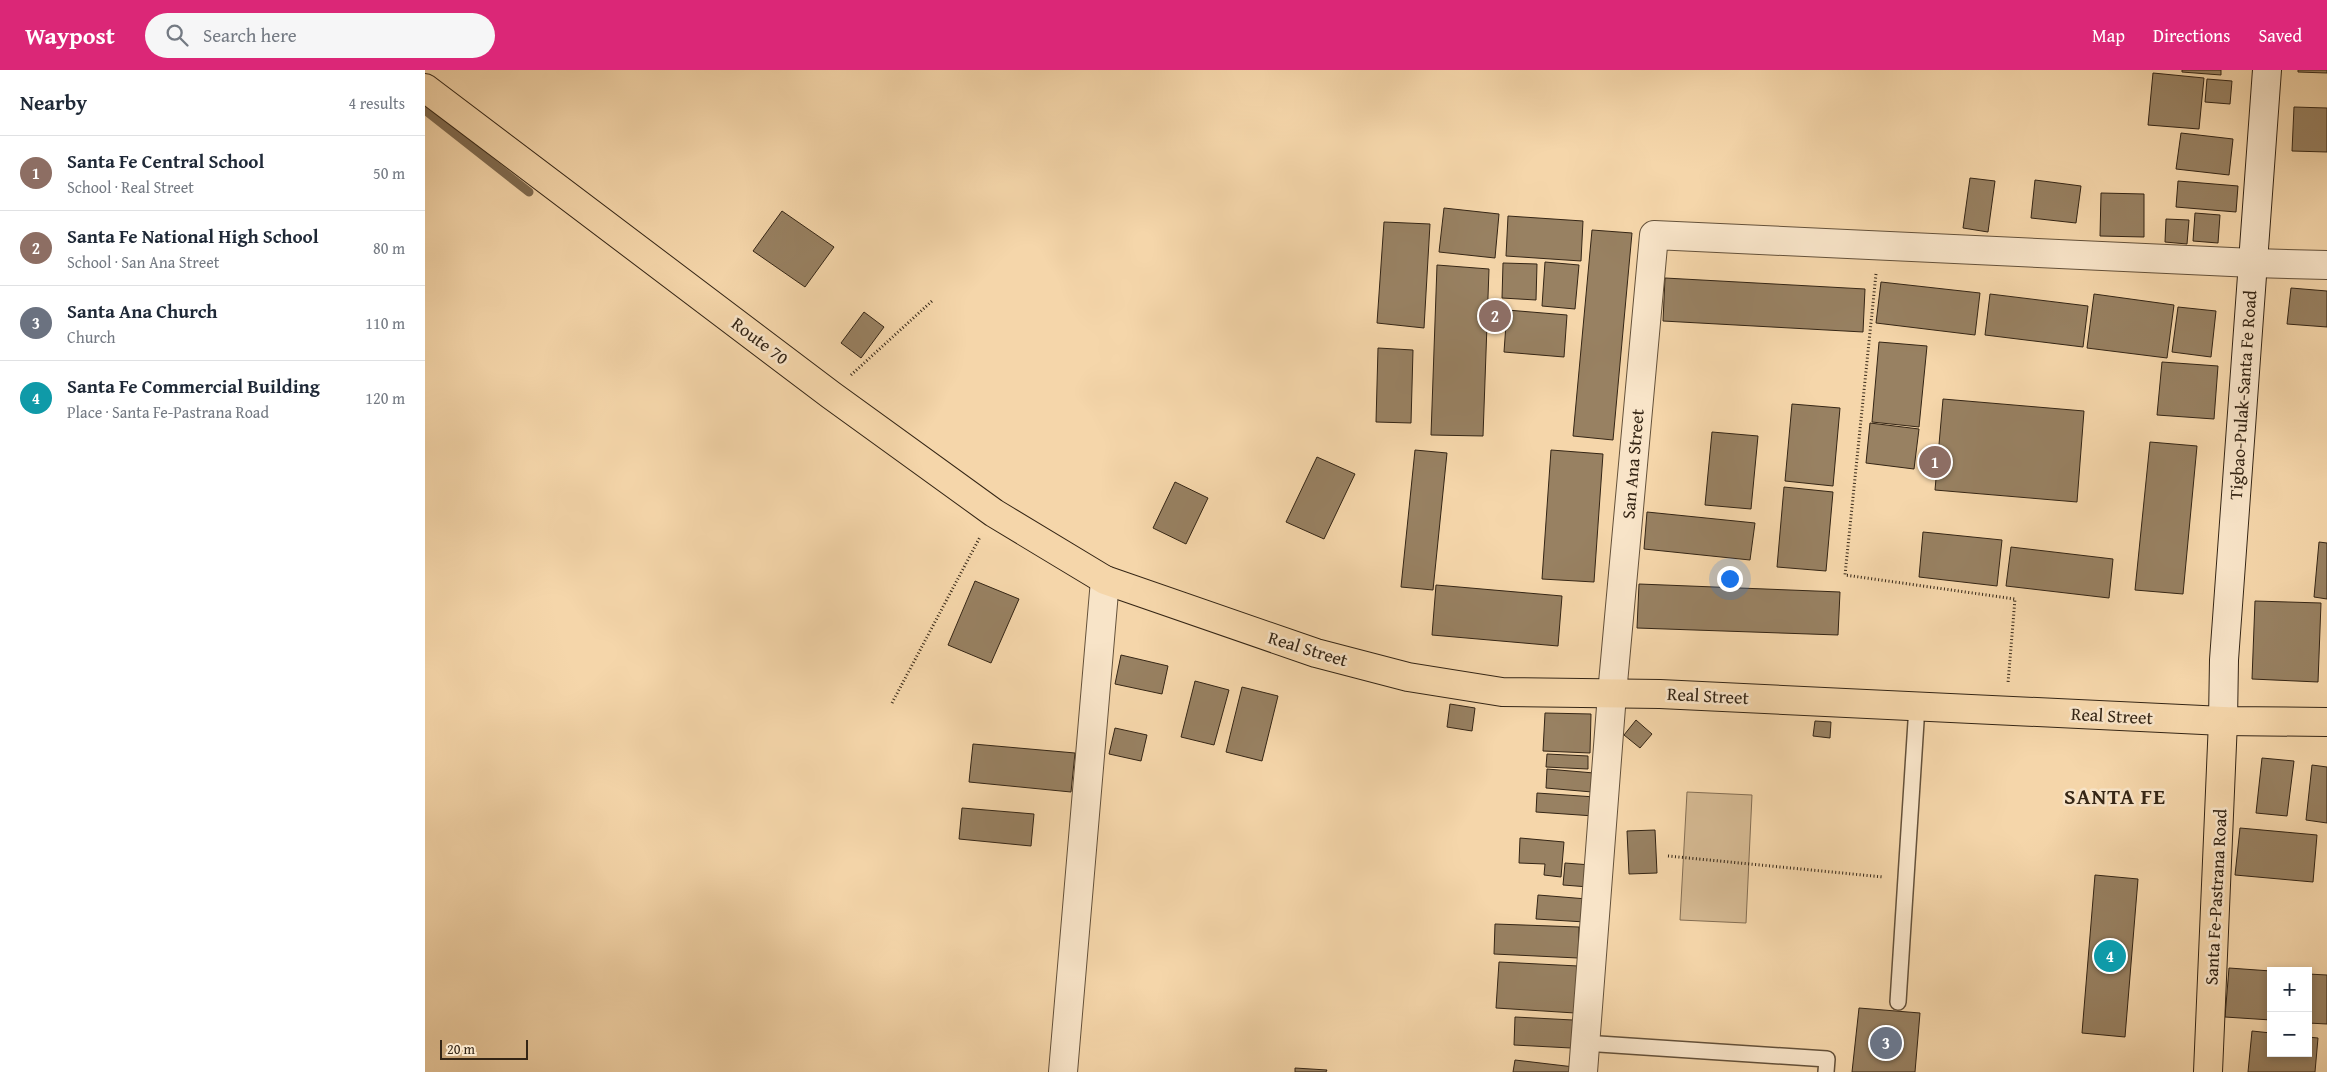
<!DOCTYPE html>
<meta charset="utf-8">
<style>
body{margin:0;font-family:"Gentium Book Plus",serif;background:#f6f6f7;color:#1f2937}
.controls{position:absolute;right:15px;bottom:15px;display:grid;overflow:hidden;border-radius:0px;box-shadow:0 2px 8px #0003}
.controls button{width:45px;height:45px;display:grid;place-items:center;padding:0;border:0;border-bottom:1px solid #e0e1e3;background:#fff;color:#1f2937;font:25px sans-serif}
.scale{position:absolute;left:15px;bottom:12px;width:88px;box-sizing:border-box;padding-left:5px;border:2px solid #342515;border-top:0;font-size:14px;line-height:18px;white-space:nowrap;color:#342515;-webkit-text-stroke:4px #f8e4c8;paint-order:stroke}
.you{position:absolute;left:1304px;top:508px;width:18px;height:18px;margin:-12px;border:4px solid #fff;border-radius:50%;background:#1a73e8;box-shadow:0 0 0 8px #1a73e833}
.badge{display:grid;place-items:center;width:32px;height:32px;border-radius:50%;background:#db2777;color:#fff;font-size:16px;font-weight:700}
.pin{position:absolute;translate:-50% -50%;border:2px solid #fff;box-shadow:0 1px 5px #0006}
.list{margin:0;padding:0;list-style:none}
h2{display:flex;justify-content:space-between;align-items:center;height:65px;margin:0;padding:0 20px;font-size:21px}
h2 small{font-size:16px;font-weight:400;color:#747a83}
.list li{display:grid;grid-template-columns:32px 1fr auto;gap:15px;align-items:center;box-sizing:border-box;height:75px;padding:0 20px;border-top:1px solid #e0e1e3}
.list b{display:block;font-size:19px;white-space:nowrap}
.list p{margin:0;font-size:16px;white-space:nowrap;color:#747a83}
.list em{font-size:16px;font-style:normal;color:#747a83}
.icon{flex:none;width:28px;height:28px;fill:none;stroke:currentColor;stroke-width:2;stroke-linecap:round;stroke-linejoin:round}
.map{position:relative;flex:none;width:1902px;height:1002px;overflow:hidden}
header{display:flex;align-items:center;gap:30px;box-sizing:border-box;height:70px;padding:0 25px;background:#db2777;color:#fff}
header strong{font-size:24px}
nav{display:flex;gap:28px;margin-inline-start:auto;font-size:18px}
.search{width:350px;height:45px;background:#f6f6f7;display:flex;align-items:center;gap:12px;box-sizing:border-box;padding:0 18px;border-radius:28px;color:#747a83;font-size:19px}
main{display:flex}
aside{flex:1;background:#fff}
.map>svg:first-child{display:block}
.pitch{fill:#d4b891;stroke:#846e53}
.lines{fill:none;stroke-linecap:round;stroke-linejoin:round}
.stream{stroke:#806b50;stroke-width:9}
.building{fill:#988162;stroke:#342515}
.lane-casing{stroke:#64513a;stroke-width:18}
.street-casing{stroke:#64513a;stroke-width:30}
.secondary-casing{stroke:#342515;stroke-width:30}
.primary-casing{stroke:#342515;stroke-width:30}
.highway-casing{stroke:#342515;stroke-width:30}
.path{stroke:#342515;stroke-width:3;stroke-dasharray:1 2.5;stroke-linecap:butt}
.lane{stroke:#f8e4c8;stroke-width:15}
.street{stroke:#f8e4c8;stroke-width:28}
.secondary{stroke:#f8e4c8;stroke-width:28}
.primary{stroke:#f5d6aa;stroke-width:28}
.highway{stroke:#f5d6aa;stroke-width:28}
.labels{text-anchor:middle;stroke-width:5;stroke-linejoin:round;paint-order:stroke}
.street-label{font-size:18px;fill:#342515;stroke:#f8e4c8}
.district-label{font-size:22px;font-weight:bold;letter-spacing:1px;fill:#342515;stroke:#f8e4c8}
</style>
<header>
<strong>Waypost</strong>
<div class="search"><svg class="icon" aria-label="search" viewBox="0 0 24 24"><circle cx="10" cy="10" r="6"/><path d="M15 15l6 6"/></svg>Search here</div>
<nav><a>Map</a><a>Directions</a><a>Saved</a></nav>
</header>
<main>
<aside>
<h2>Nearby<small>4 results</small></h2>
<ul class="list">
<li><span class="badge" style="background:#8d6e63">1</span><div><b>Santa Fe Central School</b><p>School · Real Street</p></div><em>50 m</em></li>
<li><span class="badge" style="background:#8d6e63">2</span><div><b>Santa Fe National High School</b><p>School · San Ana Street</p></div><em>80 m</em></li>
<li><span class="badge" style="background:#6b7280">3</span><div><b>Santa Ana Church</b><p>Church</p></div><em>110 m</em></li>
<li><span class="badge" style="background:#0f9aa8">4</span><div><b>Santa Fe Commercial Building</b><p>Place · Santa Fe-Pastrana Road</p></div><em>120 m</em></li>
</ul>
</aside>
<div class="map">
<svg width="1902" height="1002" viewBox="0 0 1902 1002">
<rect width="100%" height="100%" fill="#f5d6aa"/>
<filter id="stains"><feTurbulence type="fractalNoise" baseFrequency=".004" numOctaves="4"/><feColorMatrix values="0 0 0 0 .2 0 0 0 0 .09 0 0 0 0 .02 0 0 0 .5 -.17"/></filter>
<radialGradient id="worn" r=".72"><stop offset=".6" stop-color="#630" stop-opacity="0"/><stop offset="1" stop-color="#630" stop-opacity=".3"/></radialGradient>
<path class="pitch" d="M1262,722L1327,725L1321,853L1255,850Z"/>
<g class="lines">
<path class="stream" d="M0,40L104,122"/>
</g>
<g class="building">
<path d="M1757,0H1796V5L1757,2Z"/>
<path d="M1873,0H1902V3L1873,2Z"/>
<path d="M1728,3L1779,8L1774,59L1723,55Z"/>
<path d="M1782,9L1807,11L1805,34L1780,32Z"/>
<path d="M1869,37L1902,38V82L1867,81Z"/>
<path d="M1756,63L1808,69L1804,105L1751,99Z"/>
<path d="M1545,108L1570,111L1563,162L1538,158Z"/>
<path d="M1610,110L1656,116L1651,153L1606,148Z"/>
<path d="M1753,111L1813,116L1811,142L1751,137Z"/>
<path d="M1676,123L1719,124V167L1675,166Z"/>
<path d="M1019,138L1074,144L1070,188L1014,182Z"/>
<path d="M357,141L409,177L380,217L328,181Z"/>
<path d="M1770,143L1795,145L1793,173L1768,171Z"/>
<path d="M1083,146L1158,151L1156,191L1081,186Z"/>
<path d="M1741,149L1764,150L1762,174L1740,172Z"/>
<path d="M959,152L1005,154L999,258L952,253Z"/>
<path d="M1167,160L1207,163L1188,370L1148,366Z"/>
<path d="M1120,192L1154,195L1150,239L1117,236Z"/>
<path d="M1078,193L1112,194L1111,230L1077,228Z"/>
<path d="M1012,195L1064,199L1058,366L1006,365Z"/>
<path d="M1240,208L1440,219L1438,262L1238,251Z"/>
<path d="M1456,212L1555,223L1550,265L1451,253Z"/>
<path d="M1866,218L1902,221V257L1862,254Z"/>
<path d="M1565,224L1663,236L1658,277L1560,265Z"/>
<path d="M1669,224L1749,235L1742,288L1662,278Z"/>
<path d="M1753,237L1791,241L1786,287L1747,282Z"/>
<path d="M1082,240L1142,245L1139,287L1079,282Z"/>
<path d="M439,242L459,257L436,288L416,273Z"/>
<path d="M1454,272L1502,276L1494,357L1447,352Z"/>
<path d="M953,278L988,280L986,353L951,352Z"/>
<path d="M1737,292L1793,296L1789,349L1732,345Z"/>
<path d="M1518,329L1659,341L1652,432L1510,420Z"/>
<path d="M1367,334L1415,338L1408,416L1360,411Z"/>
<path d="M1445,353L1494,359L1489,399L1441,393Z"/>
<path d="M1287,362L1333,366L1326,439L1280,435Z"/>
<path d="M1725,372L1772,376L1758,524L1710,520Z"/>
<path d="M990,380L1022,383L1008,520L976,517Z"/>
<path d="M1126,380L1178,384L1169,512L1117,509Z"/>
<path d="M892,387L930,404L899,469L861,452Z"/>
<path d="M750,412L783,428L761,474L728,458Z"/>
<path d="M1359,417L1408,422L1401,501L1352,497Z"/>
<path d="M1222,442L1330,453L1325,490L1219,479Z"/>
<path d="M1498,462L1577,470L1572,516L1494,507Z"/>
<path d="M1894,472L1902,473V529L1889,527Z"/>
<path d="M1586,477L1688,489L1684,528L1581,516Z"/>
<path d="M550,511L594,529L566,593L523,575Z"/>
<path d="M1214,514L1415,522L1413,565L1212,558Z"/>
<path d="M1011,515L1137,526L1133,576L1007,565Z"/>
<path d="M1830,531L1896,533L1893,612L1827,609Z"/>
<path d="M696,585L743,596L737,624L690,614Z"/>
<path d="M770,611L804,620L789,675L756,667Z"/>
<path d="M817,617L853,626L837,691L801,682Z"/>
<path d="M1025,634L1050,638L1047,661L1022,657Z"/>
<path d="M1120,643L1166,644L1165,683L1118,681Z"/>
<path d="M1211,650L1227,664L1215,678L1199,665Z"/>
<path d="M1390,651L1406,652L1405,668L1388,666Z"/>
<path d="M690,658L722,665L716,691L684,684Z"/>
<path d="M548,674L650,683L646,722L544,712Z"/>
<path d="M1122,684L1163,686V699L1121,697Z"/>
<path d="M1837,688L1869,691L1862,746L1831,743Z"/>
<path d="M1887,695L1902,697V753L1881,750Z"/>
<path d="M1122,699L1169,703L1167,722L1121,718Z"/>
<path d="M1112,723L1170,727L1169,746L1111,742Z"/>
<path d="M537,738L609,744L606,776L534,769Z"/>
<path d="M1815,758L1892,765L1888,812L1810,805Z"/>
<path d="M1230,760L1232,803L1204,804L1202,761Z"/>
<path d="M1095,768L1139,772L1136,807L1119,805L1120,794L1094,793Z"/>
<path d="M1140,793L1166,795L1164,817L1138,815Z"/>
<path d="M1670,805L1713,809L1700,967L1657,963Z"/>
<path d="M1113,825L1162,829L1160,852L1111,849Z"/>
<path d="M1070,854L1154,857L1153,888L1069,884Z"/>
<path d="M1074,892L1153,896L1150,943L1071,938Z"/>
<path d="M1804,898L1846,901V950L1800,947Z"/>
<path d="M1883,904L1902,905V954L1883,953Z"/>
<path d="M1434,938L1495,943L1490,1002H1427Z"/>
<path d="M1090,947L1148,950L1146,978L1089,975Z"/>
<path d="M1827,961L1846,963V983H1883V967L1893,968L1890,1002H1823Z"/>
<path d="M1090,990L1149,997V1002H1088Z"/>
<path d="M870,998L902,1000L901,1002H870Z"/>
</g>
<g class="lines">
<g class="lane-casing">
<g id="lane">
<path d="M1473,932L1492,636"/>
<path d="M1159,973L1402,989L1401,1002"/>
</g>
</g>
<g class="street-casing">
<g id="street">
<path d="M638,1002L680,510"/>
<path d="M1158,1002L1187,624L1229,165L1828,193L1902,195"/>
</g>
</g>
<g class="secondary-casing">
<path id="secondary" d="M1798,651L1799,590L1842,0"/>
</g>
<g class="primary-casing">
<path id="primary" d="M1783,1002L1798,651"/>
</g>
<g class="highway-casing">
<path id="highway" d="M0,18L406,325L569,443L680,510L891,583L983,607L1077,622L1235,624L1798,651L1902,652"/>
</g>
<g class="path">
<path d="M1451,204L1420,505L1590,529L1583,613"/>
<path d="M426,305L507,231"/>
<path d="M467,633L555,467"/>
<path d="M1243,786L1458,807"/>
</g>
<use href="#lane" class="lane"/>
<use href="#street" class="street"/>
<use href="#secondary" class="secondary"/>
<use href="#primary" class="primary"/>
<use href="#highway" class="highway"/>
</g>
<g class="labels">
<g class="street-label">
<text transform="translate(335 271) rotate(37)" y="6">Route 70</text>
<text transform="translate(1818 325) rotate(-86)" y="6">Tigbao-Pulak-Santa Fe Road</text>
<text transform="translate(1208 394) rotate(-85)" y="6">San Ana Street</text>
<text transform="translate(883 579) rotate(17)" y="6">Real Street</text>
<text transform="translate(1283 626) rotate(3)" y="6">Real Street</text>
<text transform="translate(1687 646) rotate(3)" y="6">Real Street</text>
<text transform="translate(1791 827) rotate(-87)" y="6">Santa Fe-Pastrana Road</text>
</g>
<g class="district-label">
<text x="1690" y="734">SANTA FE</text>
</g>
</g>
<rect width="100%" height="100%" filter="url(#stains)"/>
<rect width="100%" height="100%" fill="url(#worn)"/>
</svg>
<div class="controls">
<button>+</button>
<button>−</button>
</div>
<div class="scale">20 m</div>
<div class="you"></div>
<div class="pin badge" style="left:1510px;top:392px;background:#8d6e63">1</div>
<div class="pin badge" style="left:1070px;top:246px;background:#8d6e63">2</div>
<div class="pin badge" style="left:1461px;top:973px;background:#6b7280">3</div>
<div class="pin badge" style="left:1685px;top:886px;background:#0f9aa8">4</div>
</div>
</main>
